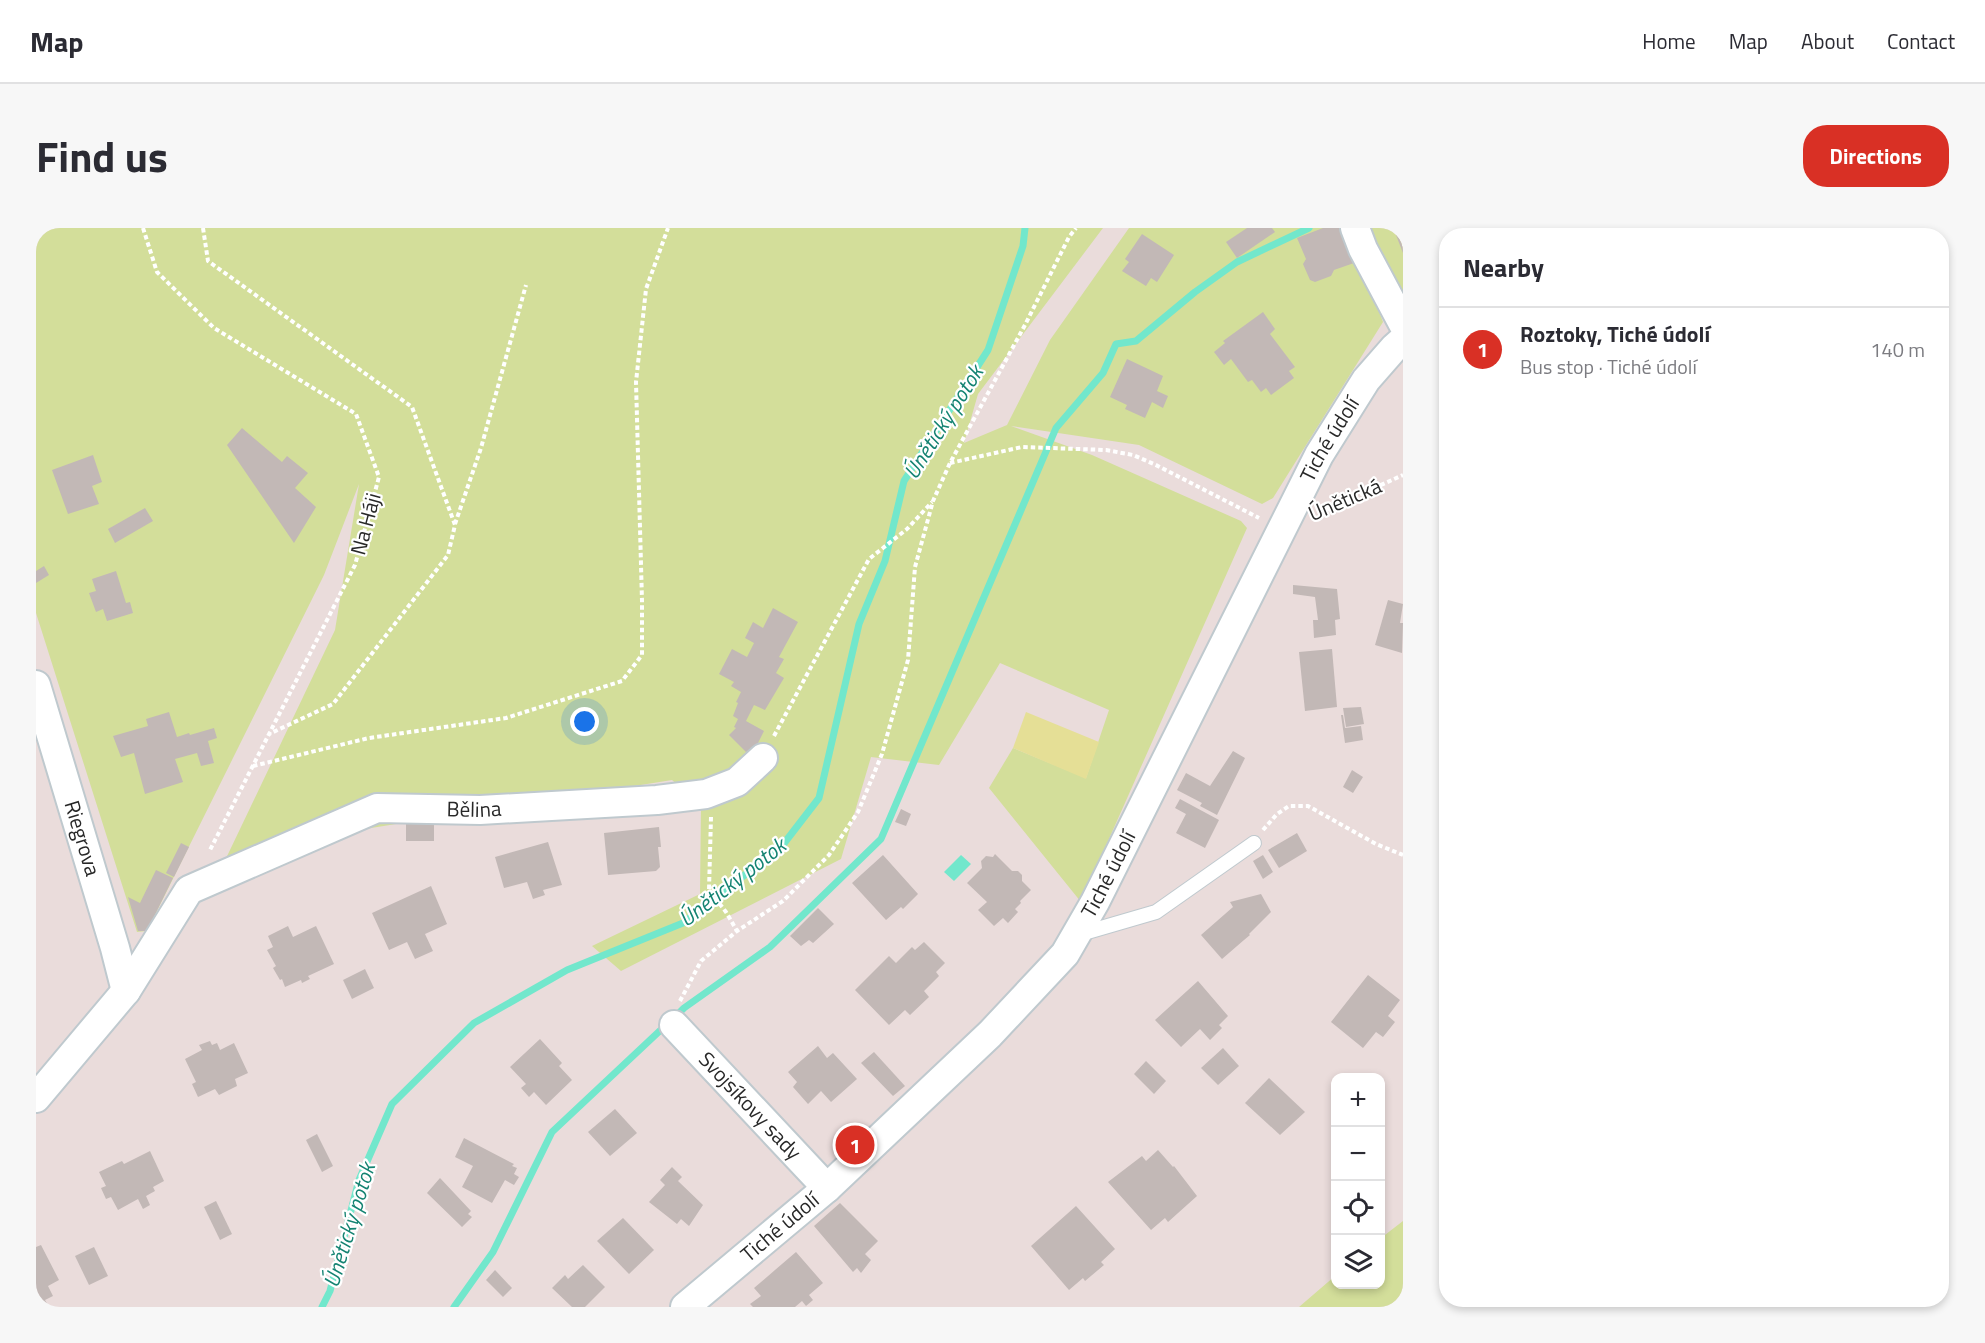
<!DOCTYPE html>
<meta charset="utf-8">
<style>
body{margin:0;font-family:"Titillium Web",sans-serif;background:#f7f7f7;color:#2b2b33}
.controls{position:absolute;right:18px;bottom:18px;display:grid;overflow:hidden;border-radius:12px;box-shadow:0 3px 9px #0003}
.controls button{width:54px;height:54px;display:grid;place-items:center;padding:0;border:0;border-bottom:2px solid #e1e1e2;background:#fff;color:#2b2b33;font:30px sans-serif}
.you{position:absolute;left:549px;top:494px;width:21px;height:21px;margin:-15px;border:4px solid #fff;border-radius:50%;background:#1a73e8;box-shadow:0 0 0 9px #1a73e833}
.badge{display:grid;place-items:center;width:39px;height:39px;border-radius:50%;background:#d93025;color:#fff;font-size:20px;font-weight:700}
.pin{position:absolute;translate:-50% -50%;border:3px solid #fff;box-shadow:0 2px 6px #0006}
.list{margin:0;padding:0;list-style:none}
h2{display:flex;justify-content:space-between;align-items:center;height:78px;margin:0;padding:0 24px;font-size:26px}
h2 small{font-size:20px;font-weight:400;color:#7c7c81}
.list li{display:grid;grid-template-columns:39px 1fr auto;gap:18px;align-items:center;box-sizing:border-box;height:84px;padding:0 24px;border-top:2px solid #e1e1e2}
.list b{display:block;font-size:22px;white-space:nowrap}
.list p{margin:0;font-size:20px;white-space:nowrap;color:#7c7c81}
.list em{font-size:20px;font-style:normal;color:#7c7c81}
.icon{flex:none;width:33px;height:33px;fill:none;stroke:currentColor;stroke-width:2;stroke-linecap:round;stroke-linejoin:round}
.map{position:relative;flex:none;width:1367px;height:1079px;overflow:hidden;border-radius:24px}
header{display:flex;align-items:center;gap:36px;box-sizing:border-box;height:84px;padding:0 30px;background:#fff;border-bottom:2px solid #e1e1e2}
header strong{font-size:28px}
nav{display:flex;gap:33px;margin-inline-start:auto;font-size:21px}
.intro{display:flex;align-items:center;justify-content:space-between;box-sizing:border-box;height:144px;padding:0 36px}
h1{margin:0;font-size:42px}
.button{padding:15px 27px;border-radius:24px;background:#d93025;color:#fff;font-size:21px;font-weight:700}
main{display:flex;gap:36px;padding:0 36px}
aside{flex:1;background:#fff;border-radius:24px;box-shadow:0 3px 9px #0003}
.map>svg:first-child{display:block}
.green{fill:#d3de9a}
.pitch{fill:#e5df96}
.water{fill:#72e7cc}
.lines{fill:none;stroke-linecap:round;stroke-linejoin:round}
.stream{stroke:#72e7cc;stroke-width:7}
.building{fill:#c2b8b6}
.service-casing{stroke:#bfc9ce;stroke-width:16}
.minor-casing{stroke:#bfc9ce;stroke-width:32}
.path{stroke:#fff;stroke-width:4;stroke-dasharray:4.5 3;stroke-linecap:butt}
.service{stroke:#fff;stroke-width:14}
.minor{stroke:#fff;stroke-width:28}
.labels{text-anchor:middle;stroke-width:4.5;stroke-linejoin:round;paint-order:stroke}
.street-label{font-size:21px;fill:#282828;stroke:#fff}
.water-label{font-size:22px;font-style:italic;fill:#148372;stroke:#fff}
</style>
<header>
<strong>Map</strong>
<nav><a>Home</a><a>Map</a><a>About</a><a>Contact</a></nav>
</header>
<div class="intro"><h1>Find us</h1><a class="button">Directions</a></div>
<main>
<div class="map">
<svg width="1367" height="1079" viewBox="0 0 1367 1079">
<rect width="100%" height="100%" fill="#eadcdb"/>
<g class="green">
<path d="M0,0H1067L942,166L928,215L971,197L1014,112L1093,0H1312L1347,94L1237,270L1226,276L1103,217L975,198L1056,227L1205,293L1211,300L1045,674L953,560L977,520L1050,550L1073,482L964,435L903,537L835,529L805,631L585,743L556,718L664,666L665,576L636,552L254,613L183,645L299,402L323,256L288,347L111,703L101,704L0,385Z"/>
<path d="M1332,0H1367V69Z"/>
<path d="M1367,993V1079H1263L1299,1048L1300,1056H1344L1345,1010Z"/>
</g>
<path class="pitch" d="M990,484L1063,514L1050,551L977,520Z"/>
<path class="water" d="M925,627L935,636L918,653L908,644Z"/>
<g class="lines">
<g class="stream">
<path d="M638,790L648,780L734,719L845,611L1020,200L1067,145L1080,116L1100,113L1159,64L1201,34L1273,0"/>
<path d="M286,1079L294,1063L323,952L356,876L438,795L531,742L647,695L746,618L783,570L823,396L849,333L868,253L952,122L987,18L989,0"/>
<path d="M418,1079L457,1024L516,904L630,797"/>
</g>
</g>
<g class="building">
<path d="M1211,0H1236L1239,4L1201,30L1190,14Z"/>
<path d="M1287,0H1304L1318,35L1298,42L1295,48L1279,54L1274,52L1267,36L1270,31L1261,10Z"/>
<path d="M1367,5V25L1360,7Z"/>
<path d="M1106,6L1138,27L1121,54L1115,50L1110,58L1086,43L1093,34L1089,31Z"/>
<path d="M1227,84L1239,101L1234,106L1259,139L1253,143L1258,150L1235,167L1230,160L1225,164L1216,152L1212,154L1195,131L1188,137L1178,124L1189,115L1187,113Z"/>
<path d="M1091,131L1127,148L1121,163L1132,168L1127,180L1116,174L1109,190L1089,181L1091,177L1074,169Z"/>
<path d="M206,200L246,234L251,228L272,245L259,260L280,279L258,315L191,217Z"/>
<path d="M57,227L66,254L56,258L63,276L32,286L16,242Z"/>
<path d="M109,280L117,293L79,315L72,301Z"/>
<path d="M8,338L13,347L0,355V343Z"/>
<path d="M80,343L90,375L94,374L97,385L71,393L67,381L60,384L53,365L60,363L56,351Z"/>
<path d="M1257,357L1301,361L1304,391L1299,392L1300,407L1278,410L1277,392H1282L1279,369L1257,366Z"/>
<path d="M1352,372L1367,376L1364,395H1367L1366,425L1339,417Z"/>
<path d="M737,380L762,394L743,429L748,431L740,445L748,450L729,482L718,477L710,493L728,503L715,529L693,507L700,500L698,499L702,491L697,488L702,475L700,474L705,464L695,458L698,454L683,446L696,421L711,429L718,415L709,410L717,394L727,400Z"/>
<path d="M1296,421L1301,479L1269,483L1263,424Z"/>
<path d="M1325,479L1328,496L1310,499L1307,480Z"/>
<path d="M133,484L141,509L153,505L154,507L178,500L181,510L172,513L178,535L165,538L161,525L139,531L147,554L109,566L98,525L85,529L77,508L112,498L110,491Z"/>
<path d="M1305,487H1307L1309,500L1325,498L1327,512L1309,515Z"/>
<path d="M1197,523L1209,530L1181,587L1164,578L1166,575L1141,562L1150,545L1174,558Z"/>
<path d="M1316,542L1327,549L1317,565L1307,559Z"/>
<path d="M1144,571L1183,592L1169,620L1140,605L1150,586L1139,580Z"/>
<path d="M865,581L875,586L870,598L859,594Z"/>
<path d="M370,589L398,590V613H370Z"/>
<path d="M623,599L625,619H622L624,639L620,643L572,647L568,605Z"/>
<path d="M1261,605L1271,623L1243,640L1232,622Z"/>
<path d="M512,614L526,657L507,662L509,667L497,671L491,654L468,660L459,629Z"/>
<path d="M145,615L153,619L138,649L130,645Z"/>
<path d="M959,626L976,643H982L986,647V653L995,662L984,673L985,675L979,681L982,684L972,695L967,690L958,698L942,682L951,674L931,655L946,640L945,633L950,628L957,629Z"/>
<path d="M847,627L882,666L867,681L865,679L850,692L816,655Z"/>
<path d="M1227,627L1237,644L1227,651L1217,633Z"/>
<path d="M120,642L137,650L111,703H102L92,669L104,675Z"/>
<path d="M395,658L411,696L389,706L397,723L379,731L371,714L353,722L336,685Z"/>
<path d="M1225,666L1235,684L1213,706L1214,707L1208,712L1186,731L1165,707L1197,679L1194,674Z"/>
<path d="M782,680L798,696L777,715L773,712L765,718L754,708Z"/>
<path d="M252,698L257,709L280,698L298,736L272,748L274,751L266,755L265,752L249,759L246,751L244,752L237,740L240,738L231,722L237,719L232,708Z"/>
<path d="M888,714L909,735L900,744L903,748L888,763L893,769L874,787L869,782L853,797L819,762L853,728L860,735L876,719L879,722Z"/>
<path d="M329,741L338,760L316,771L307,752Z"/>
<path d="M1332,747L1364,772L1352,788L1359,794L1347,809L1340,804L1327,820L1295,794Z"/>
<path d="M1162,753L1192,788L1183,797L1186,800L1174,812L1164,801L1145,819L1119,792Z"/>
<path d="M504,811L526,835L523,838L536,852L510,877L498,864L493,869L485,860L490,856L474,839Z"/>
<path d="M174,813L176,817L181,815L184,822L198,815L212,845L199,851L201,858L183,867L179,861L162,869L156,856L160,854L149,831L166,822L163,817Z"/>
<path d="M782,818L791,830L797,825L821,851L795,874L785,863L772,876L757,859L761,854L752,844Z"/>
<path d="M1187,820L1203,838L1182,857L1165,840Z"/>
<path d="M838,824L869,858L857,868L825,835Z"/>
<path d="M1110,833L1130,853L1118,866L1098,846Z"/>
<path d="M1233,850L1269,884L1244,907L1209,875Z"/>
<path d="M579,881L601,905L574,928L552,904Z"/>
<path d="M281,906L297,938L286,944L270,912Z"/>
<path d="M428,910L478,936L476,938L481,940L478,946L483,949L478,957L469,952L456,975L426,959L437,938L419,929Z"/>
<path d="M1122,922L1137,939L1138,938L1161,968L1132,994L1129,990L1115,1002L1072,954L1106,928L1110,933Z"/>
<path d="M114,923L128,953L117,959L119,963L110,968L114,977L107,981L102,971L82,982L75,969L70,971L65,960L70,958L63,944L86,933L88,936Z"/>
<path d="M636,939L646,949L642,953L667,977L653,998L645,991L641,996L613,974L629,957L624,952Z"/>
<path d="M404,950L435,983L432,986L436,989L426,999L391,965Z"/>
<path d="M180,973L196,1006L184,1012L168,979Z"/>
<path d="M804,975L842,1013L829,1026L835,1032L825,1045L821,1040L817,1044L778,998Z"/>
<path d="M1040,978L1079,1021L1065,1034L1068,1037L1049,1053L1047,1050L1033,1062L995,1018Z"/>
<path d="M587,990L618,1022L593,1046L561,1013Z"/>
<path d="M5,1017L23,1052L12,1058L17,1068L9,1072L13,1079H4L2,1075L0,1076V1019Z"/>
<path d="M58,1019L72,1048L53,1057L39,1028Z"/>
<path d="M760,1024L787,1055L773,1067L777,1072L770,1078L766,1073L759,1079H717L714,1076L725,1068L718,1060Z"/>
<path d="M547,1037L569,1059L549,1079H536L516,1060L529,1047L532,1051Z"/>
<path d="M459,1042L476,1060L467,1069L450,1052Z"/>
</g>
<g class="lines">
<g class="service-casing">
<path id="service" d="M1041,707L1120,684L1218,615"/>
</g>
<g class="minor-casing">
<g id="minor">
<path d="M1319,0L1327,21L1367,96"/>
<path id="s1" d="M0,457L79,720L90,763"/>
<path id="s2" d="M638,797L791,960"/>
<path id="s3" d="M0,870L90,763L153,662L341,580L444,582L621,572L670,566L701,554L727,530"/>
<path id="s4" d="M649,1079L791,960L954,806L1029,726L1059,674L1283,227L1330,152L1358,120L1367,112"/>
</g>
</g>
<g class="path">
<path d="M107,0L121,44L178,100L320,186L343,249L319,337L173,624"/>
<path d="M167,0L172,33L376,179L419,297L412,327L297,476L233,506"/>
<path d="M914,235L986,219L1070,222L1097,227L1118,236L1223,290"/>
<path d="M1283,285L1367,247"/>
<path d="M419,296L445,220L490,57"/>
<path d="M738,508L833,331L871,301L896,274"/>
<path d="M217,538L333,510L470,490L586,453L606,427V373L600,154L610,61L632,0"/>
<path d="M675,589L673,662L690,684L701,703"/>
<path d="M1227,602L1241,586L1253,578H1272L1340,616L1367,627"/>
<path d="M644,773L665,733L701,703L747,673L793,627L822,584L846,526L872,432L879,339L897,273L914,235L989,97L1033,9L1040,0"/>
</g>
<use href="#service" class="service"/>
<use href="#minor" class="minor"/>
</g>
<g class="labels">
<g class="street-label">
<text dy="7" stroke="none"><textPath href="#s4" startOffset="1098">Tiché údolí</textPath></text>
<text transform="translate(1309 272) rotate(-23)" y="7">Únětická</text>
<text transform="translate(330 296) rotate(-75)" y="7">Na Háji</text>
<text dy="7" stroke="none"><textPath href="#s3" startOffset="561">Bělina</textPath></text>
<text dy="7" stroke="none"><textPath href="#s1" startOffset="160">Riegrova</textPath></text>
<text dy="7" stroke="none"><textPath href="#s4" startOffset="610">Tiché údolí</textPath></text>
<text dy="7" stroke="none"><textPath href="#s2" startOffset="111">Svojsíkovy sady</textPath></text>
<text dy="7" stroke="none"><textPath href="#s4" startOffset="124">Tiché údolí</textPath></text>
</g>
<g class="water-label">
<text transform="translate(907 194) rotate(-58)" y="8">Únětický potok</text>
<text transform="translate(696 654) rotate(-38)" y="8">Únětický potok</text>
<text transform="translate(313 997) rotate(-73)" y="8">Únětický potok</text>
</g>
</g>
</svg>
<div class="controls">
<button>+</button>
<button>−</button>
<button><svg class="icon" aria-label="locate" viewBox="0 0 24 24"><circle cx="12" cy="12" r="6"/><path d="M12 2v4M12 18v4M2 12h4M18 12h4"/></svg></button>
<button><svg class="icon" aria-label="layers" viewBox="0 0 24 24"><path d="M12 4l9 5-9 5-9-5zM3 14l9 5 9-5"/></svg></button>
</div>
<div class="you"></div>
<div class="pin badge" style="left:819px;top:917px">1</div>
</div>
<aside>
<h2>Nearby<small></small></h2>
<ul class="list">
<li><span class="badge">1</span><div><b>Roztoky, Tiché údolí</b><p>Bus stop · Tiché údolí</p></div><em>140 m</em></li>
</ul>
</aside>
</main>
